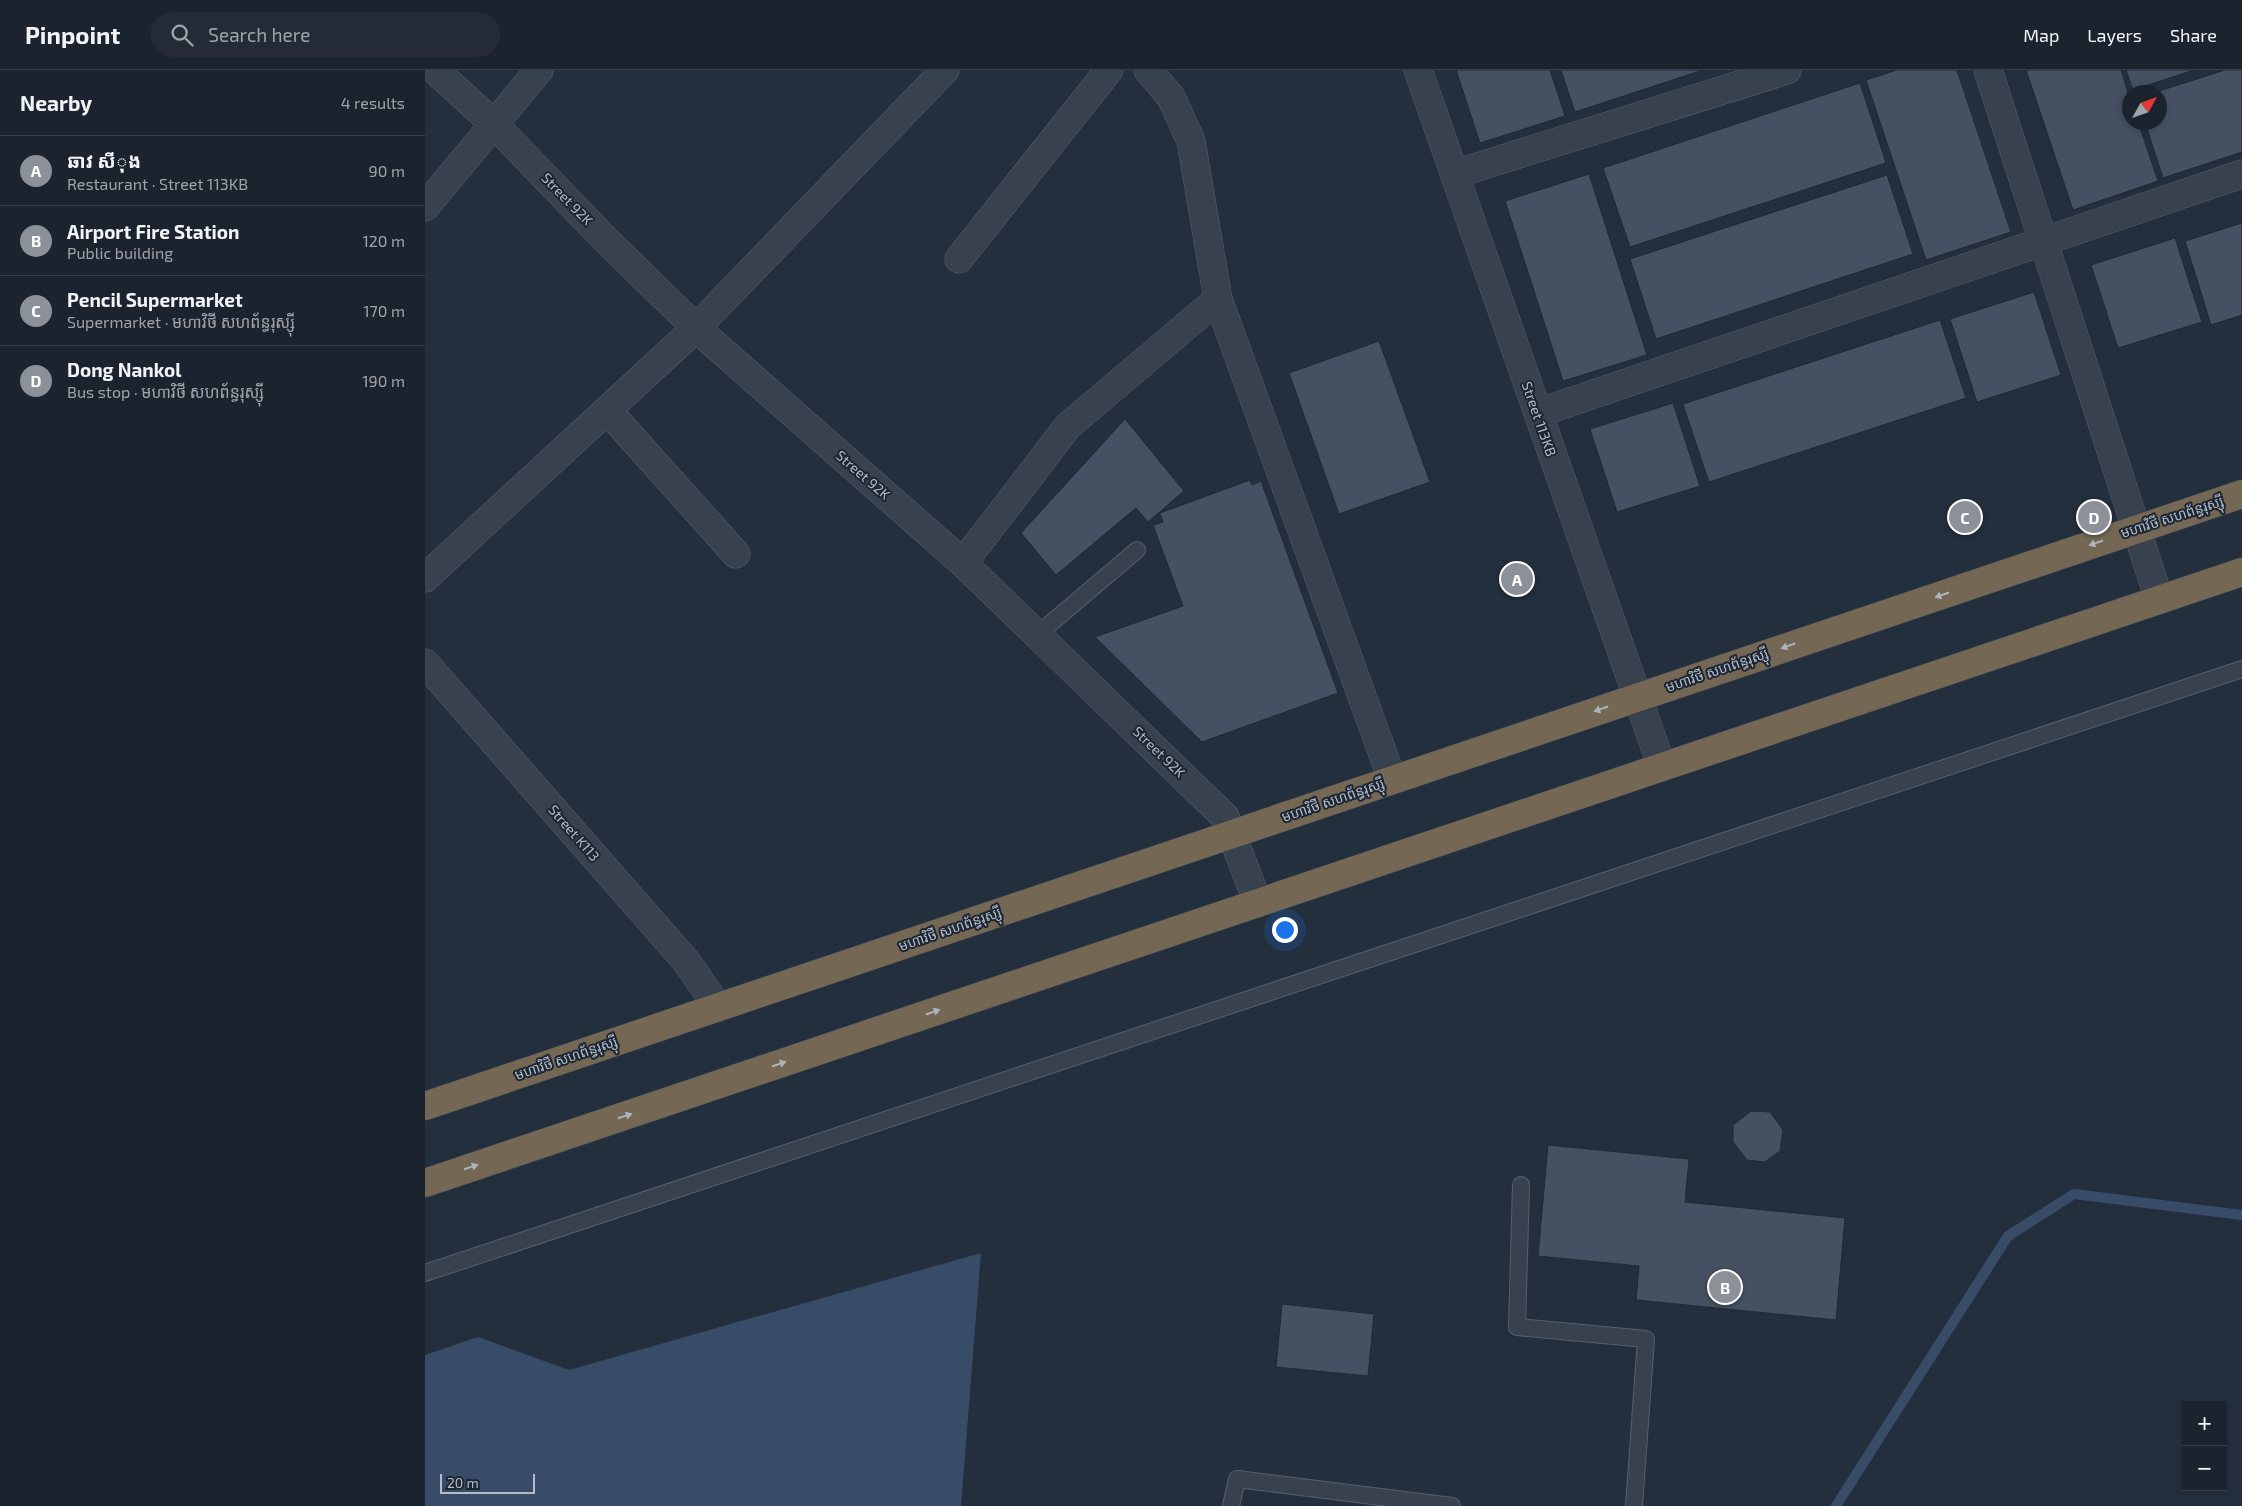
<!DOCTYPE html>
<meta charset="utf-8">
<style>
body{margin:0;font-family:"Exo 2","Noto Sans Khmer",sans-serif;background:#242b36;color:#f1f3f6}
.controls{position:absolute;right:15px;bottom:15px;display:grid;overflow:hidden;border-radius:0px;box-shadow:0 2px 8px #0003}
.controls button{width:45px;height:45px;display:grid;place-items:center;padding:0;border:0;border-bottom:1px solid #39404a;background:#1b232e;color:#f1f3f6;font:25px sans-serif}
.compass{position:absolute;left:1697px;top:15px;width:45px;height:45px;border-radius:50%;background:#1b232e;box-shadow:0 2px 8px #0003;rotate:50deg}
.scale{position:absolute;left:15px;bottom:12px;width:95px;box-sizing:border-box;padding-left:5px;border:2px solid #b4bcc9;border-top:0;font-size:14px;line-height:18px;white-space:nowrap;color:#b4bcc9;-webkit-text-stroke:4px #1d2633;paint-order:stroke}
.you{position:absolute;left:859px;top:859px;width:18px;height:18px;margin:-12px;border:4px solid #fff;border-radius:50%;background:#1a73e8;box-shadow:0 0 0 8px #1a73e833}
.badge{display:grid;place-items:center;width:32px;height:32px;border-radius:50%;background:#8c9099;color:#fff;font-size:16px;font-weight:700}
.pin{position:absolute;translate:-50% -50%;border:2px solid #fff;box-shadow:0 1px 5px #0006}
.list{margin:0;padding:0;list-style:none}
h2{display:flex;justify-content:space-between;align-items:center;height:65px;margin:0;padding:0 20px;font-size:21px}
h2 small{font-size:16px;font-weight:400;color:#a0a4aa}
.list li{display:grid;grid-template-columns:32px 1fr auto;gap:15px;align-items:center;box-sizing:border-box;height:70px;padding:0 20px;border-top:1px solid #39404a}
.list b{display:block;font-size:19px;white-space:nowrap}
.list p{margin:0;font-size:16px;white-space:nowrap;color:#a0a4aa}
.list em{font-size:16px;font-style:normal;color:#a0a4aa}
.icon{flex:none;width:28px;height:28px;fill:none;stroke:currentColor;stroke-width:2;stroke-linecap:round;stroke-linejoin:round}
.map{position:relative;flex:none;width:1817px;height:1436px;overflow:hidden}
header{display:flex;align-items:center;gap:30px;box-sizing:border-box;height:70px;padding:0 25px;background:#1b232e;border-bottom:1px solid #39404a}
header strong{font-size:24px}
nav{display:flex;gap:28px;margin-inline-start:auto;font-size:18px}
.search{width:350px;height:45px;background:#242b36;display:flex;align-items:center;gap:12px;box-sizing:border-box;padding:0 18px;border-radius:28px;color:#a0a4aa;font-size:19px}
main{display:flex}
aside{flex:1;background:#1b232e}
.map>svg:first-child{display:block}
.water{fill:#394c67}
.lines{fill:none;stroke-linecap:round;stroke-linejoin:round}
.stream{stroke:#394c67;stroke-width:10}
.building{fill:#455162;stroke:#1f2835}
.lane-casing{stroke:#565f6c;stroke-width:18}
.street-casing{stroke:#565f6c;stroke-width:29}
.highway-casing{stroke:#434c59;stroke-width:29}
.lane{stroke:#38414e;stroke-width:16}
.street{stroke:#38414e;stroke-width:28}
.highway{stroke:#746855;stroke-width:28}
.oneway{fill:#aeb4bd}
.labels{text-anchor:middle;stroke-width:4;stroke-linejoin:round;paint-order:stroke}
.street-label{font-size:14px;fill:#b4bcc9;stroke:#1d2633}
</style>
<header>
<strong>Pinpoint</strong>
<div class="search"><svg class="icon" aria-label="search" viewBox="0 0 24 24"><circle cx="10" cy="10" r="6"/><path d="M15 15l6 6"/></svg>Search here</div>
<nav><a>Map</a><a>Layers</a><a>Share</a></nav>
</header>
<main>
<aside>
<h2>Nearby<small>4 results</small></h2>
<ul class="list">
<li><span class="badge">A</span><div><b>ឆាវ សីុង</b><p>Restaurant · Street 113KB</p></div><em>90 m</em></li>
<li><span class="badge">B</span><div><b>Airport Fire Station</b><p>Public building</p></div><em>120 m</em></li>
<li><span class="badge">C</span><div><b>Pencil Supermarket</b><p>Supermarket · មហាវិថី សហព័ន្ធរុស្ស៊ី</p></div><em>170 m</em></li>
<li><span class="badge">D</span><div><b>Dong Nankol</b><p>Bus stop · មហាវិថី សហព័ន្ធរុស្ស៊ី</p></div><em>190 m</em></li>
</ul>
</aside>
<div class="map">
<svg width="1817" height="1436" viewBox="0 0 1817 1436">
<rect width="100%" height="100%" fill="#242f3e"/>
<path class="water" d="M556,1183L536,1436H0V1285L53,1267L144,1300Z"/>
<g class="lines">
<path class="stream" d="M1411,1436L1583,1166L1649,1124L1817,1145"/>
</g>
<g class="building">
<path d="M1031,0H1125L1140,46L1055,73Z"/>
<path d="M1136,0H1278L1150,42Z"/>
<path d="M1472,0H1532L1586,162L1501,190L1441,10Z"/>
<path d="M1601,0H1696L1704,26V52H1713L1733,111L1648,140Z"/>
<path d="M1701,0H1769L1708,20Z"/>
<path d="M1800,0H1817V82L1738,108L1720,52H1734V22H1731Z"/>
<path d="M1435,13L1461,93L1205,177L1178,98Z"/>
<path d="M1164,104L1222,285L1138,311L1080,131Z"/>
<path d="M1462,105L1488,184L1231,269L1205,189Z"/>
<path d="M1817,153V245L1786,255L1760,171Z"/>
<path d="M1750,168L1777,252L1693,278L1666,195Z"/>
<path d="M1609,222L1636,305L1552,332L1525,249Z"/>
<path d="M1515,250L1541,328L1284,412L1258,334Z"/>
<path d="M954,271L1005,412L914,444L864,303Z"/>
<path d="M1248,333L1275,416L1192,442L1165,359Z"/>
<path d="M700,349L759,421L723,452L711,438L631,505L596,463Z"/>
<path d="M825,410L827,415L836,411L913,623L777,672L670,567L758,536L728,455L738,452L735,443Z"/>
<path d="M1326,1041L1345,1042L1358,1060L1355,1081L1340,1092L1322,1090L1308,1072V1055Z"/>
<path d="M1123,1075L1264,1089L1260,1132L1420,1148L1411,1250L1211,1230L1214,1196L1113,1186Z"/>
<path d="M857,1234L949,1244L943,1306L851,1297Z"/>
</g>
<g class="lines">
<g class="lane-casing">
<g id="lane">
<path d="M612,565L712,480"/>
<path d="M1096,1115L1092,1257L1221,1269L1209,1436"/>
<path d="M0,1203L1817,599"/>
<path d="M806,1436L812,1409L1027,1436"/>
</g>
</g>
<g class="street-casing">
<g id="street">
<path d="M10,0L69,54L180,169L271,258L538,493L800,747L833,833"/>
<path d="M723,0L746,27L766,71L793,229L967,709"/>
<path d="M993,0L1237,697"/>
<path d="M1563,0L1734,529"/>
<path d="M1030,104L1362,0"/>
<path d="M0,137L114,0"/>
<path d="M534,189L684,0"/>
<path d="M182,340L311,484"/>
<path d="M1113,343L1817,104"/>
<path d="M538,493L643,356L793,229"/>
<path d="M0,508L271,258L520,0"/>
<path d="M0,593L261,891L293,937"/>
</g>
</g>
<g class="highway-casing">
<g id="highway">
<path d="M0,1036L1817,424"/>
<path d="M0,1113L1817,502"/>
</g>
</g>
<use href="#lane" class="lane"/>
<use href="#street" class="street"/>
<use href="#highway" class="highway"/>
</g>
<defs><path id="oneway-solid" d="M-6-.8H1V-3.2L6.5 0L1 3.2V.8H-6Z" transform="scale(1.25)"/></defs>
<g class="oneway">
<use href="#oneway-solid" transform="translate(1671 473) rotate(161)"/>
<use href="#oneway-solid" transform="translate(1517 525) rotate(161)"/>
<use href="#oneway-solid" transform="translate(1363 576) rotate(161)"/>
<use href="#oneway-solid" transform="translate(1176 639) rotate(161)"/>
<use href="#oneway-solid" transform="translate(508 942) rotate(-19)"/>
<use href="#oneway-solid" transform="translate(354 994) rotate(-19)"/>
<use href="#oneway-solid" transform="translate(200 1046) rotate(-18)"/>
<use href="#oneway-solid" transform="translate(46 1097) rotate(-18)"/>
</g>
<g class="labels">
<g class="street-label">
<text transform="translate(142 129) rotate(46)" y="5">Street 92K</text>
<text transform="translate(1114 349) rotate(71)" y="5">Street 113KB</text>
<text transform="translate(438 405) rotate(41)" y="5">Street 92K</text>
<text transform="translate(1747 447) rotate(-18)" y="5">មហាវិថី សហព័ន្ធរុស្ស៊ី</text>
<text transform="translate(1292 600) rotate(-19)" y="5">មហាវិថី សហព័ន្ធរុស្ស៊ី</text>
<text transform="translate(734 682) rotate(44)" y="5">Street 92K</text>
<text transform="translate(908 730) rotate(-19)" y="5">មហាវិថី សហព័ន្ធរុស្ស៊ី</text>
<text transform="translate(149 763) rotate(49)" y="5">Street K113</text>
<text transform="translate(525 859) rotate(-19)" y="5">មហាវិថី សហព័ន្ធរុស្ស៊ី</text>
<text transform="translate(141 988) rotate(-19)" y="5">មហាវិថី សហព័ន្ធរុស្ស៊ី</text>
</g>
</g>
</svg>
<div class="controls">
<button>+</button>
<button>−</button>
</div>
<svg class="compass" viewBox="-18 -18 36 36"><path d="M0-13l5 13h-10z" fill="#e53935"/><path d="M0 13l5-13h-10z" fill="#a0a4aa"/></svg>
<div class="scale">20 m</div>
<div class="you"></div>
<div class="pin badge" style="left:1092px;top:509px">A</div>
<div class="pin badge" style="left:1300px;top:1217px">B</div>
<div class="pin badge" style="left:1540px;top:447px">C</div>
<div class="pin badge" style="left:1669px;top:447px">D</div>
</div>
</main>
